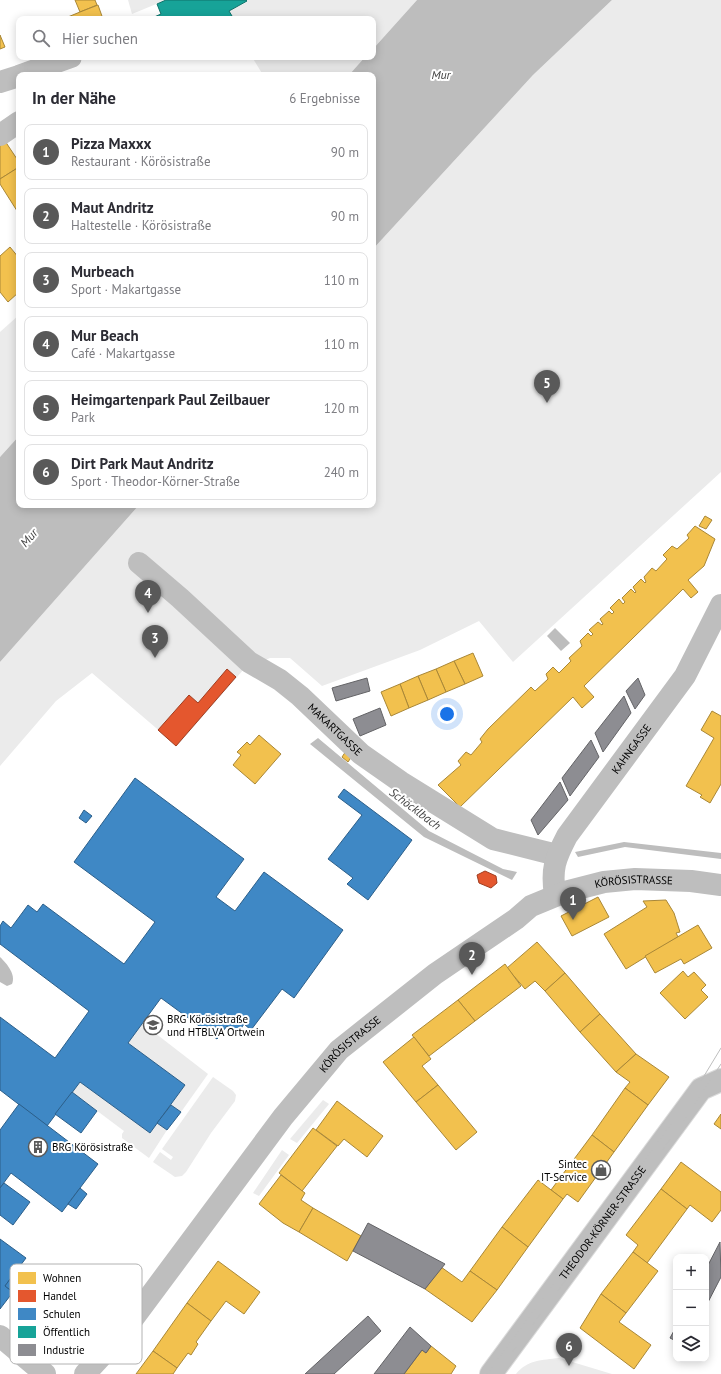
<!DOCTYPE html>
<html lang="de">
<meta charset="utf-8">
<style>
body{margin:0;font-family:"PT Sans",sans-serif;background:#f2f2f3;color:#2b2b33}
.controls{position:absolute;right:12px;bottom:12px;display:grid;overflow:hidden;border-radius:8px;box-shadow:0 2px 10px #0003}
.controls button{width:36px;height:36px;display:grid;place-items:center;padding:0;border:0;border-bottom:1px solid #e1e1e2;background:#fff;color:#2b2b33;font:20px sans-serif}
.you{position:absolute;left:447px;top:714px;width:14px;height:14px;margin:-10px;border:3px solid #fff;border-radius:50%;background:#1a73e8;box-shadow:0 0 0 6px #1a73e833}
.badge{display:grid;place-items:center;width:26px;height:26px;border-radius:50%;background:#595959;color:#fff;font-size:13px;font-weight:700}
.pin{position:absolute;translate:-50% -33px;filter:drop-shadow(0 1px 2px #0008)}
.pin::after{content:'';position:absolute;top:21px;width:14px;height:12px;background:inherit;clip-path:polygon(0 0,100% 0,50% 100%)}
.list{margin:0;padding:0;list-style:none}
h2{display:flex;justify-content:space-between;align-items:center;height:52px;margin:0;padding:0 16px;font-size:17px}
h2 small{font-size:13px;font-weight:400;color:#7c7c81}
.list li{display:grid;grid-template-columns:26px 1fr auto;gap:12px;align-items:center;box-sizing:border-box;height:56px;margin:0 8px 8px;padding:0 8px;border:1px solid #e1e1e2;border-radius:8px}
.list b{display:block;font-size:15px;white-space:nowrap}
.list p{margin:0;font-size:13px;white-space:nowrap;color:#7c7c81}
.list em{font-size:13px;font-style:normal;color:#7c7c81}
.icon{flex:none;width:22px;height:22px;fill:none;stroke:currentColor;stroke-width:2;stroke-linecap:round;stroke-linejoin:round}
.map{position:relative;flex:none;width:721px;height:1374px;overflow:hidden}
.search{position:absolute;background:#fff;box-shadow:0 2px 10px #0003;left:16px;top:16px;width:360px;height:44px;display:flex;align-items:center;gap:10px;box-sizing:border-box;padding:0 14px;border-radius:8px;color:#7c7c81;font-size:15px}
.panel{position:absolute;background:#fff;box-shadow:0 2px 10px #0003;left:16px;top:72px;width:360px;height:436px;border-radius:8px}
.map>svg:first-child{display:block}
.green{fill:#ebebeb}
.water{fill:#bdbdbd}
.homes{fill:#f2c14e;stroke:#a98737}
.shops{fill:#e4572e;stroke:#a03d20}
.schools{fill:#3f88c5;stroke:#2c5f8a}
.public{fill:#17a398;stroke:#10726a}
.industry{fill:#8d8d92;stroke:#636366}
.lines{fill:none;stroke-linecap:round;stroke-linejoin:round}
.major-casing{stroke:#dbdbdb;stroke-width:24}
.minor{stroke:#bebebe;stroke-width:22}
.major{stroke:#bebebe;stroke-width:22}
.tram{stroke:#bebebe;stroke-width:1}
.labels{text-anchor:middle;stroke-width:4;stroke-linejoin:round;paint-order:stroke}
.street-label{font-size:11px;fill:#000;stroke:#fff}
.poi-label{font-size:11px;fill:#000;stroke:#fff;text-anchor:start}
.water-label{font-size:12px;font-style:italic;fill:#424242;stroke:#fff}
.key{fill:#fff;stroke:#b2b2b2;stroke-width:1}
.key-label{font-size:11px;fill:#000}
</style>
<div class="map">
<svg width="721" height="1374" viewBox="0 0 721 1374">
<rect width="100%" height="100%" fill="#fff"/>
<g class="green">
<path d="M128,0H166L132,14Z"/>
<path d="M246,0H417L373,49V19H230L232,16L229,11L247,2Z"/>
<path d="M612,0H721V472L513,662L479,621L420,650L322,686L290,658H270L244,669L177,746L92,673L56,701L0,766V662L139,505H373V249L533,75Z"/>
<path d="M252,57H365L349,75H263Z"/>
<path d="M19,315V436L0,457V332Z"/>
<path d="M142,1023L208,1074L181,1112L171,1105L185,1085L128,1043Z"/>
<path d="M213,1077L233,1091L236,1095L235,1101L211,1133L186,1172L182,1176L175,1177L153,1162L160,1152L171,1160L173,1157L162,1149Z"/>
<path d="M80,1082L150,1133L157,1123L167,1130L149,1158L122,1138V1134L124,1131L72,1092Z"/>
<path d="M323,1100L329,1104L297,1143L290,1139Z"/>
<path d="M282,1150L289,1155L259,1196L253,1193Z"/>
<path d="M559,1358L612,1374H516C527,1360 542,1360 559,1358Z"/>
</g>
<g class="water">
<path d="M417,0H612L533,75L373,249V75H349L365,57H373V49Z"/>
<path d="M19,436V505H139L0,662V457Z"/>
<path d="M555,628L570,643L561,651L547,636Z"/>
<path d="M318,738L429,831L503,869L517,872L512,880L424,837L310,744Z"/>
<path d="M624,842L721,853V859L625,847L578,857L575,852Z"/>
<path d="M0,957C7,964 16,974 12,984L7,986L0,982Z"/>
</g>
<g class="homes">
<path d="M75,0H95L97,5L80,12Z"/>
<path d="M98,5L103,19H63L80,12Z"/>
<path d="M0,35L5,47L0,49Z"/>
<path d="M5,141L19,162V167L0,179V144Z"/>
<path d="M19,167V214L0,184V179Z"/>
<path d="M10,247L19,258V292L8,302L0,292V256Z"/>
<path d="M705,516L712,520L706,529L699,526Z"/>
<path d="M695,526L715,539L704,566L688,580L698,592L691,598L683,589L584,686L594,697L582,708L573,697L460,807L438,785L461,765L458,761L466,752L471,755L482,742L480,739L488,729L531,687L535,691L548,679L546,674L553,667L559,673L571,661L569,658L582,646L580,641L588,633L591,636L593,634L589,630L598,622L602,625L603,624L600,619L609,611L612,614L614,612L610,608L619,599L623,604L625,602L622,598L631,589L635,593L636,592L633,587L641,579L645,583L646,582L644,577L652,568L656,571L667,559L663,555L672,546L677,549L689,538L687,535Z"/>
<path d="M473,653L483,676L465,684L454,661Z"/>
<path d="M454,661L465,684L446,692L436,669Z"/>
<path d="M436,669L446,692L428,700L418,676Z"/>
<path d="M418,676L428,700L409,708L400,684Z"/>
<path d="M400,684L409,708L391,716L381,692Z"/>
<path d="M712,711L721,716V784L710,803L700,797L702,795L686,786L714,738L701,730Z"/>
<path d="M259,735L281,754L255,784L233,765L241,755L237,752L247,742L250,745Z"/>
<path d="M346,751L352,756L348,762L342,757Z"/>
<path d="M598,897L609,917L572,936L561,916Z"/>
<path d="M666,900L674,913L680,932L676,933L678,937L626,969L604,934L647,907L643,901Z"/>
<path d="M698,925L712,948L684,964L681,959L655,973L645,956Z"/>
<path d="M537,942L565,973L545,991L535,981L525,989L507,968Z"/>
<path d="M505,964L521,986L475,1021L458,1000Z"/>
<path d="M683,971L688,977L694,972L706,985L701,990L708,997L685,1019L660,993Z"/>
<path d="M565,973L600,1014L580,1032L545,991Z"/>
<path d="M458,1000L475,1021L429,1056L412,1035Z"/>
<path d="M600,1014L636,1054L616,1072L580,1032Z"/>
<path d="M414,1037L431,1059L422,1066L438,1085L416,1102L383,1062Z"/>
<path d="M636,1054L669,1077L648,1105L625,1088L630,1082L616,1072Z"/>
<path d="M438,1085L477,1132L456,1150L416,1102Z"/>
<path d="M625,1088L648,1105L614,1152L592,1135Z"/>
<path d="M337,1101L383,1136L367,1157L344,1139L338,1146L316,1130Z"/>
<path d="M721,1114V1129L714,1124Z"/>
<path d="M313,1128L337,1146L302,1191L279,1173Z"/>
<path d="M592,1135L614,1152L578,1202L567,1194L563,1199L551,1190Z"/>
<path d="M681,1162L721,1192V1210L712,1222L690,1205L687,1209L661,1189Z"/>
<path d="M281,1175L305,1193L301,1200L313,1208L299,1232L283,1223L259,1204Z"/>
<path d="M538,1180L563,1199L528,1247L502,1227Z"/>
<path d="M661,1189L687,1209L647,1263L633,1252L638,1245L626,1235Z"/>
<path d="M313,1208L361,1236L347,1261L299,1232Z"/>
<path d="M502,1227L528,1247L497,1290L470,1271Z"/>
<path d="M633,1252L658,1271L626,1313L601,1294Z"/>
<path d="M218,1261L260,1292L244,1314L226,1301L211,1321L187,1303Z"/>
<path d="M441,1267L462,1282L470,1271L497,1290L472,1322L425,1289Z"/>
<path d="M601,1294L626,1313L619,1322L651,1345L634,1369L580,1328Z"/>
<path d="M187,1303L211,1321L196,1342L198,1344L191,1355L188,1353L177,1368L153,1351Z"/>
<path d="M431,1346L456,1366L451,1374H404L422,1350L426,1353Z"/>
<path d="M153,1351L177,1368L173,1374H136Z"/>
</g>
<g class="shops">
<path d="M227,669L236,677L176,746L158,730L189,695L198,703Z"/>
<path d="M485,871L496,876L497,883L491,888L479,883L477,875Z"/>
</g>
<g class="schools">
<path d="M135,778L244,859L216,897L235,911L264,872L343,930L294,998L282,989L251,1030L244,1024L238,1033L227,1026L217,1039L161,998L128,1043L185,1085L150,1133L80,1082L47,1126L0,1090V1017L55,1058L89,1011L0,944V926L3,921L11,928L28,905L37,912L43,904L124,964L155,922L74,862Z"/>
<path d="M344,789L412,840L368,900L347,884L353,878L328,859L362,815L338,797Z"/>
<path d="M84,810L92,816L86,823L79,818Z"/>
<path d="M72,1092L97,1111L81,1133L55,1114Z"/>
<path d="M19,1104L98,1164L62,1212L11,1173L0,1188V1130Z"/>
<path d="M171,1105L181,1112L167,1130L157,1123Z"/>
<path d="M4,1183L30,1202L13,1225L0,1215V1188Z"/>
<path d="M80,1188L87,1194L76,1209L68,1204Z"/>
<path d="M0,1239L26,1258L5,1286L13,1292L0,1309Z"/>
<path d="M18,1268L26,1274L13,1292L5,1286Z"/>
</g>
<path class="public" d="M166,0H246L247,1L229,11L232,16L227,19H152V18L161,14L157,4Z"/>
<g class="industry">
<path d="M367,678L370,691L336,701L332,688Z"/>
<path d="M638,678L645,695L635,709L626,691Z"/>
<path d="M624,696L631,713L603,752L595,733Z"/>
<path d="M380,708L386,725L360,736L353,719Z"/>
<path d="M591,740L599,757L570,796L562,778Z"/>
<path d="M560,782L568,800L538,835L531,820Z"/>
<path d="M368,1223L445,1264L425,1289L353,1251Z"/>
<path d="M720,1242L721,1277L706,1306V1269Z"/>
<path d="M368,1316L381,1331L334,1374H305Z"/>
<path d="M410,1327L431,1346L426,1353L422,1350L404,1374H374Z"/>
<path d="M676,1327V1341L670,1338Z"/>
</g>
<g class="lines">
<g class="major-casing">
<g id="major">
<path id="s4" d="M491,1374L701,1089L721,1080"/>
</g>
</g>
<g class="minor">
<path d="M21,75L71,57"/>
<path d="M0,82L19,76"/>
<path d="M0,135L19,122"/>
<path id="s1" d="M139,563L180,598L249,662L280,680L300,696L361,754L401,782L493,839L557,855"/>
<path id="s2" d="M555,895C551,869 555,859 567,836L685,676L721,605"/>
<path d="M0,1336L45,1374"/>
<path id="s3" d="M85,1374L121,1335L283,1117L339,1050L435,974L516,919L531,906L565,892L604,882L635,879L691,881L721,885"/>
</g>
<use href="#major" class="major"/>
<g class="tram">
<path d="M487,1374L672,1123L701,1081L721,1048"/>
<path d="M496,1374L678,1129L721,1064"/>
</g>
</g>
<defs>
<g id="school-ring" transform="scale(1)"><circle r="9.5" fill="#fff" stroke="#595959" stroke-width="1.5"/><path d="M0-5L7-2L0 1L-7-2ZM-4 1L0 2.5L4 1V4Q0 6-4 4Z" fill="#595959"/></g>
<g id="building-ring" transform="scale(1)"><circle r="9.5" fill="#fff" stroke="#595959" stroke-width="1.5"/><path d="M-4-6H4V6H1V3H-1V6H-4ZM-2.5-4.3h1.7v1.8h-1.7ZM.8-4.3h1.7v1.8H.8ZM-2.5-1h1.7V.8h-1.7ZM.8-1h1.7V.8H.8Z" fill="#595959"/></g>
<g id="shop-ring" transform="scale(1)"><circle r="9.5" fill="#fff" stroke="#595959" stroke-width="1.5"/><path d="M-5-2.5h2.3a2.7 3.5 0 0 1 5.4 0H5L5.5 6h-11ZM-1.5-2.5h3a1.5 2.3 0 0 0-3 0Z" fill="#595959"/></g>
</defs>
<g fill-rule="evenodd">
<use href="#school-ring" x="153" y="1025"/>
<use href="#building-ring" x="38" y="1147"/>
<use href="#shop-ring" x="601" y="1170"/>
</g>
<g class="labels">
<g class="street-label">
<text dy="4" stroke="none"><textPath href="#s1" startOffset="258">MAKARTGASSE</textPath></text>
<text dy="4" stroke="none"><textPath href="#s2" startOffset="170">KAHNGASSE</textPath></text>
<text dy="4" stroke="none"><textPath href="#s3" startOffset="759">KÖRÖSISTRASSE</textPath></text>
<text dy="4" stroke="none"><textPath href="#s3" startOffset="424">KÖRÖSISTRASSE</textPath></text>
<text dy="4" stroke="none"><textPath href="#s4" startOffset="188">THEODOR-KÖRNER-STRASSE</textPath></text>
</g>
<g class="poi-label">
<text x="167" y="1023">BRG Körösistraße<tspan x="167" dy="13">und HTBLVA Ortwein</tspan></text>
<text x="52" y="1151">BRG Körösistraße</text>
<text x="587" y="1168" text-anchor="end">Sintec<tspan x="587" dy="13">IT-Service</tspan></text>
</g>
<g class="water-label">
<text x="441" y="79">Mur</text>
<text transform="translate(29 538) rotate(-49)" y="4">Mur</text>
<text transform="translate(415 809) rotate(37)" y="4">Schöcklbach</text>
</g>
</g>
<rect x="10" y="1264" width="132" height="100" rx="6" class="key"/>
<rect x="18" y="1272" width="18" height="12" fill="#f2c14e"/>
<rect x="18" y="1290" width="18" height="12" fill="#e4572e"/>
<rect x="18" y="1308" width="18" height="12" fill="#3f88c5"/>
<rect x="18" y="1326" width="18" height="12" fill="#17a398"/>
<rect x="18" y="1344" width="18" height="12" fill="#8d8d92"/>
<g class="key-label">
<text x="43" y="1282">Wohnen</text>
<text x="43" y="1300">Handel</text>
<text x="43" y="1318">Schulen</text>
<text x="43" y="1336">Öffentlich</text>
<text x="43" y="1354">Industrie</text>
</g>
</svg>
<div class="controls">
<button>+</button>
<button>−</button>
<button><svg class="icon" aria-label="layers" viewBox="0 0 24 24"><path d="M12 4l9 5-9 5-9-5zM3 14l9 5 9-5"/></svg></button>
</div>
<div class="you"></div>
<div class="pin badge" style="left:573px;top:920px">1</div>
<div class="pin badge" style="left:472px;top:975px">2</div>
<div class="pin badge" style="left:155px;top:658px">3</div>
<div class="pin badge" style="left:148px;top:613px">4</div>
<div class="pin badge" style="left:547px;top:403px">5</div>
<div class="pin badge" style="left:569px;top:1366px">6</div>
<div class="search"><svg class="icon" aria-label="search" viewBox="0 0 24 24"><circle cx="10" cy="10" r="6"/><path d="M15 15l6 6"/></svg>Hier suchen</div>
<section class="panel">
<h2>In der Nähe<small>6 Ergebnisse</small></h2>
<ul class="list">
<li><span class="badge">1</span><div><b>Pizza Maxxx</b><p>Restaurant · Körösistraße</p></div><em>90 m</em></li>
<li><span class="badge">2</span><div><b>Maut Andritz</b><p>Haltestelle · Körösistraße</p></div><em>90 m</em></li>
<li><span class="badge">3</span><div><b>Murbeach</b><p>Sport · Makartgasse</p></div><em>110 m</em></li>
<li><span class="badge">4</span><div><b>Mur Beach</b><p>Café · Makartgasse</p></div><em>110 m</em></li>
<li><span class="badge">5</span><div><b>Heimgartenpark Paul Zeilbauer</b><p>Park</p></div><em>120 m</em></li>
<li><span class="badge">6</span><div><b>Dirt Park Maut Andritz</b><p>Sport · Theodor-Körner-Straße</p></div><em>240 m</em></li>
</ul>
</section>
</div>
